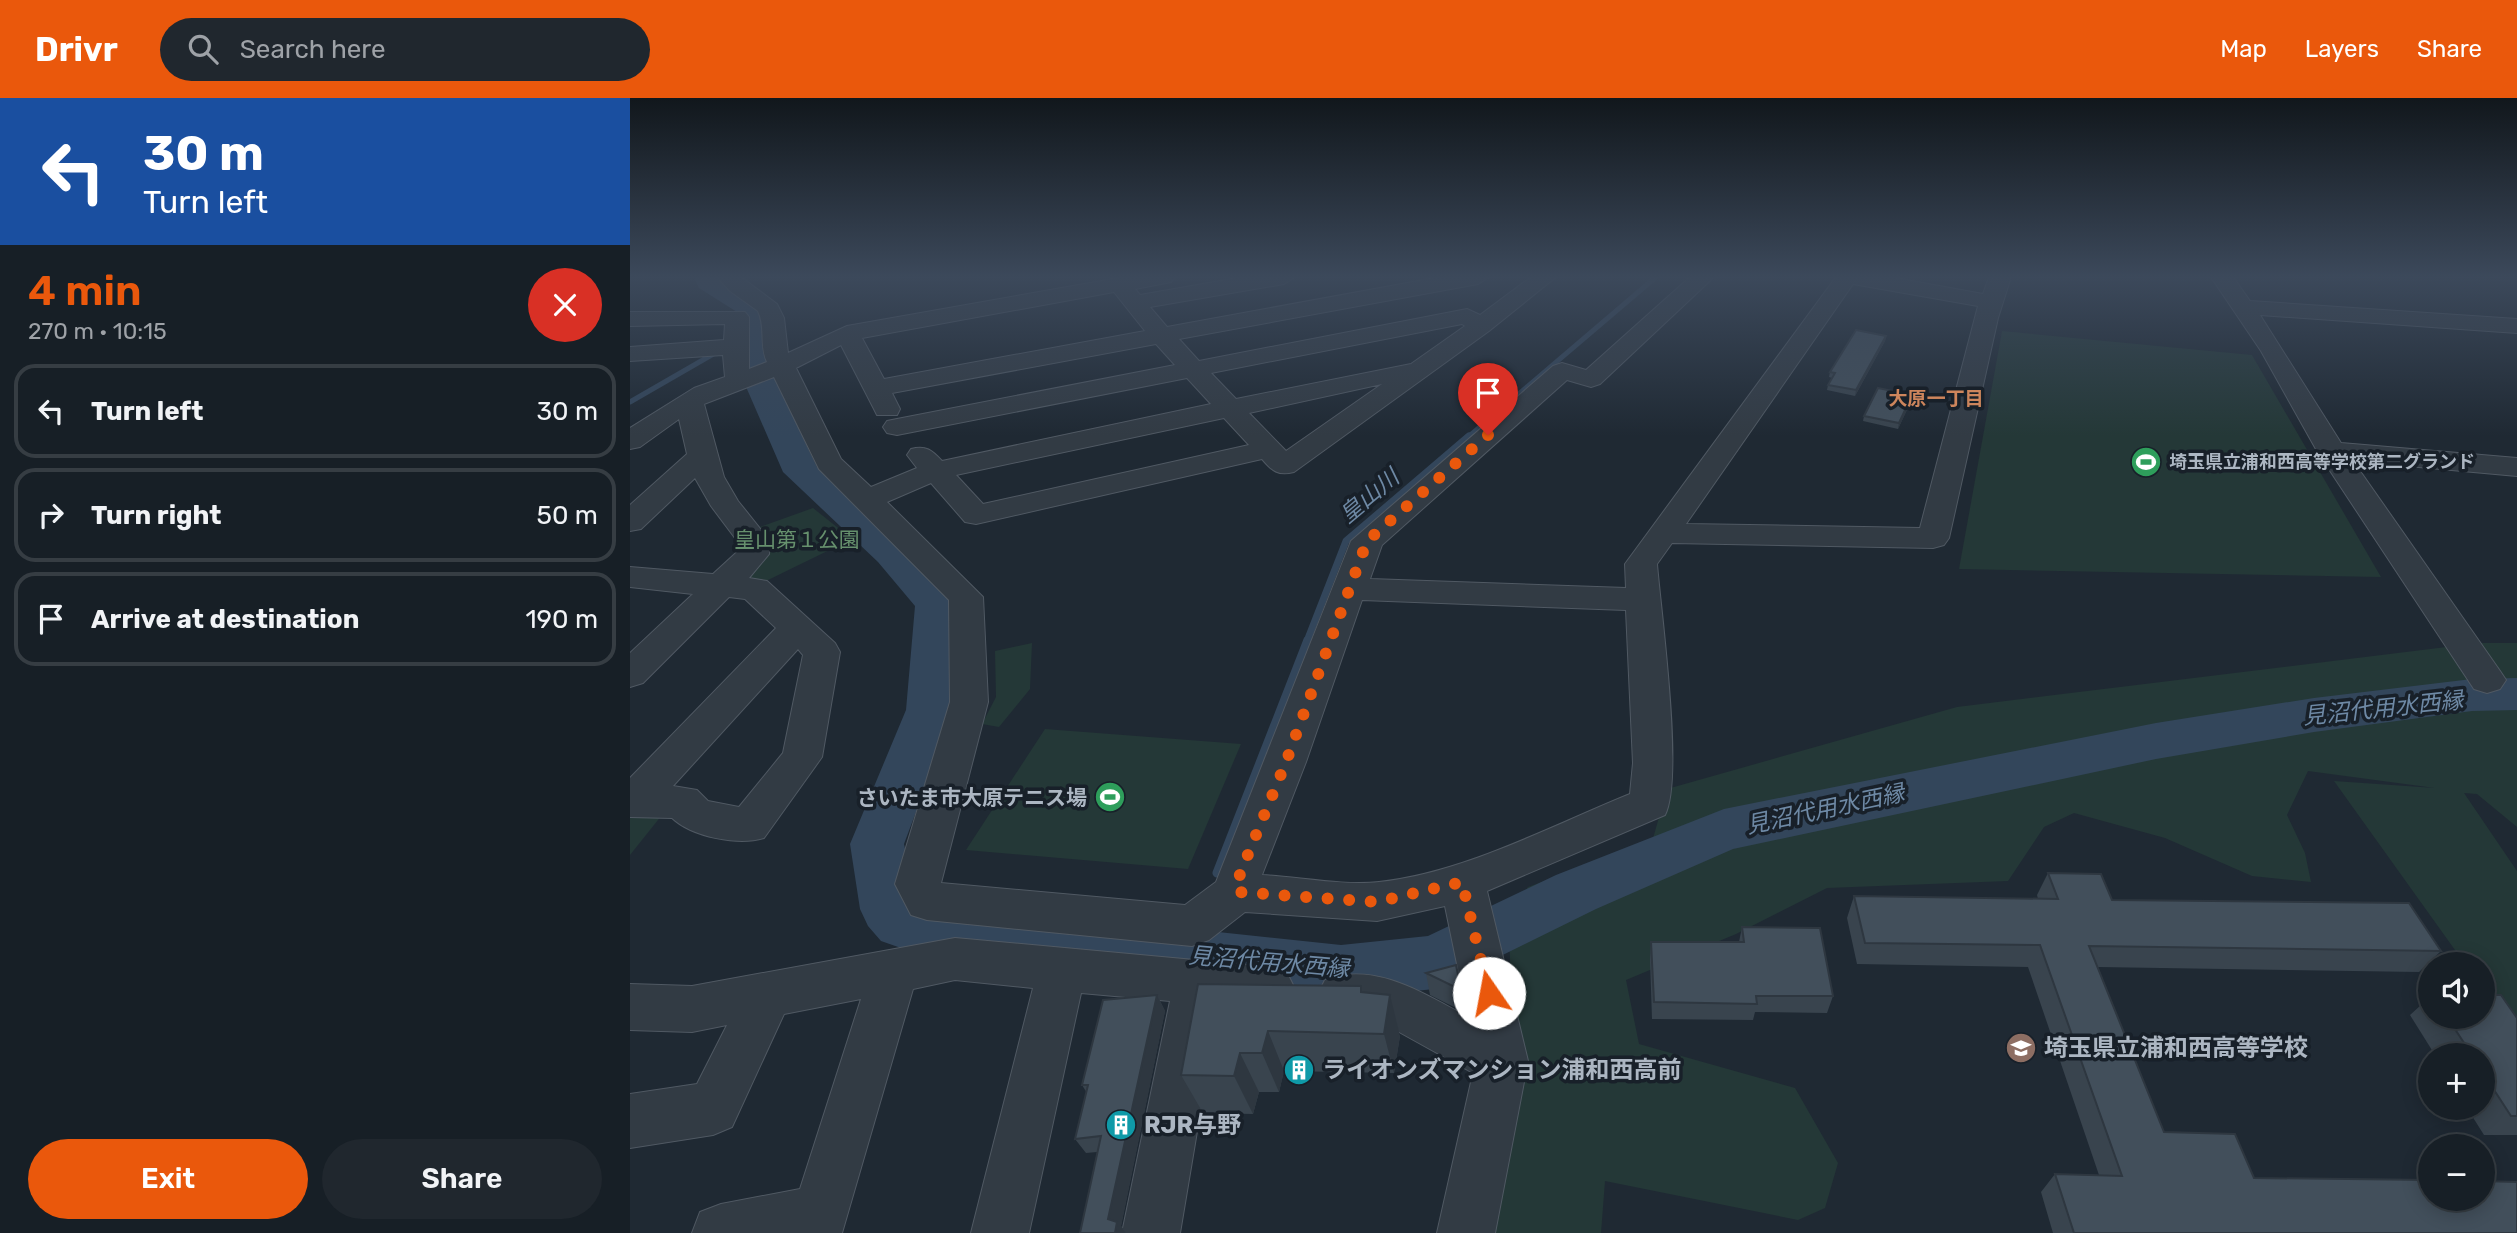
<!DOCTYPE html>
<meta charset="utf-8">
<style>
body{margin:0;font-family:Rubik,"Noto Sans JP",sans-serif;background:#20272e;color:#f1f3f6;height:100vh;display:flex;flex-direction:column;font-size:26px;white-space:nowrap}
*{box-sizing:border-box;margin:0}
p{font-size:23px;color:#9ea2a7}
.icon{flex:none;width:38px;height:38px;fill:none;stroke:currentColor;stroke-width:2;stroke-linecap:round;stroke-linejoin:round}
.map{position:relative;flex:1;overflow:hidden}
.drawer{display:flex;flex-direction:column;background:#171f26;width:630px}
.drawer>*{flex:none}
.hud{background:#1a4fa0;color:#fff;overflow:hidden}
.fabs{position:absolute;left:1788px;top:854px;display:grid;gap:14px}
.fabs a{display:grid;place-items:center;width:77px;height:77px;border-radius:50%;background:#171f26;box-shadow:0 4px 18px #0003,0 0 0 2px #363d43;font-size:35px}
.pin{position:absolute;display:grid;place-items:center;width:60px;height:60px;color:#fff;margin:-72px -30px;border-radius:50% 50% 50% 0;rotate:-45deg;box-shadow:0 0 7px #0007}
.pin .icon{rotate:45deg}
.me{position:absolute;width:77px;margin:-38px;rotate:348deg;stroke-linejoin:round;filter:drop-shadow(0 0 5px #0008)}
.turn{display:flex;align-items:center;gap:24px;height:147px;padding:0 28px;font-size:32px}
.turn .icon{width:91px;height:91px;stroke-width:2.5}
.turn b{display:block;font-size:49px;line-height:60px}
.round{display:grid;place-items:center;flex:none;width:74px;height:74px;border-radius:37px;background:#20272e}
.head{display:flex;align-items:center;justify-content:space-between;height:119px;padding:0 28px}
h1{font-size:42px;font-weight:600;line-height:52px;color:#ea580c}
.button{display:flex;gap:14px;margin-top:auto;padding:14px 28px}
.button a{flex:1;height:80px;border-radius:42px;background:#ea580c;color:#fff;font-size:28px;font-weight:600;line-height:80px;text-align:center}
.button a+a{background:#20272e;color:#f1f3f6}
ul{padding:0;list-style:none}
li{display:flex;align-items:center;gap:21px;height:94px;margin:0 14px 10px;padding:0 14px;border:4px solid #363d43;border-radius:21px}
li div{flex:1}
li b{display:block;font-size:26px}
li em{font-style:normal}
header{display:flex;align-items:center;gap:42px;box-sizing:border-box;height:98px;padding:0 35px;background:#ea580c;color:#fff}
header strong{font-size:33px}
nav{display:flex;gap:38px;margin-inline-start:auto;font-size:24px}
.search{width:490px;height:63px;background:#20272e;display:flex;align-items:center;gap:18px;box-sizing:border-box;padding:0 24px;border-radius:38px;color:#9ea2a7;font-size:26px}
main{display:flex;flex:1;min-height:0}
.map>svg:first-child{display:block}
.green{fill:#243837}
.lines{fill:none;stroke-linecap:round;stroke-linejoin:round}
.stream-far2{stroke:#33465b;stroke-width:5}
.stream-far1{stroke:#33465b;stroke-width:7}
.stream{stroke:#33465b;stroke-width:9}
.river{fill:#33465b;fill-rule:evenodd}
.minor-casing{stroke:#505963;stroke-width:2}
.minor{fill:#323b44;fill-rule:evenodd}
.wall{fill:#39444e}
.shaded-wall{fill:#2e3740}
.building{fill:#424f5b;stroke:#2e3740;stroke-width:2}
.route{stroke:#ea580c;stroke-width:12;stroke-dasharray:0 21.6}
.labels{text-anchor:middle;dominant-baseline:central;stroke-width:7;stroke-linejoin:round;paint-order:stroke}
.far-poi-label{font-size:18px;font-weight:bold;fill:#acb6c2;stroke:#182029;text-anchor:start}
.far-neighbourhood-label{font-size:19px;font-weight:bold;fill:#cd855c;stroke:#182029}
.park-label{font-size:21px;fill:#66906d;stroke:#182029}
.poi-label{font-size:21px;font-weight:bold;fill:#acb6c2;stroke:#182029;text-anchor:end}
.water-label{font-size:23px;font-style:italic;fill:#6e89a5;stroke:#182029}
.near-poi-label{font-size:24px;font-weight:bold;fill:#acb6c2;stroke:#182029;text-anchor:start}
</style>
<header>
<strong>Drivr</strong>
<div class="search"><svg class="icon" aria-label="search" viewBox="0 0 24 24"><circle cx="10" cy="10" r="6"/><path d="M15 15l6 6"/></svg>Search here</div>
<nav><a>Map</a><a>Layers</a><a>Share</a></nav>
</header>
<main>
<section class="drawer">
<div class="hud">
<div class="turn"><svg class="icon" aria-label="left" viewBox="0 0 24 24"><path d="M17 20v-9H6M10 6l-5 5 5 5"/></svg><div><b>30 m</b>Turn left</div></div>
</div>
<div class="head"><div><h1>4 min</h1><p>270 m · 10:15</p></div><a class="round" style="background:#d93025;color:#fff"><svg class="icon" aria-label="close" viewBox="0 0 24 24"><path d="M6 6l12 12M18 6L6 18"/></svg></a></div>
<ul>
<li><svg class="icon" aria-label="left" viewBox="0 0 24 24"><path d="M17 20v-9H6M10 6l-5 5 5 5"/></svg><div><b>Turn left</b></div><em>30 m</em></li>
<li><svg class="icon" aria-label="right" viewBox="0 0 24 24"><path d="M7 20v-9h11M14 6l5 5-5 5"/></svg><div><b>Turn right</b></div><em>50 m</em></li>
<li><svg class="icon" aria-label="arrive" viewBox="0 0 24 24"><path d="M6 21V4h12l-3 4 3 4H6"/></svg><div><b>Arrive at destination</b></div><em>190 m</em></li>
</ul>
<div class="button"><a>Exit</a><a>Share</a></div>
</section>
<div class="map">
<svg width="1887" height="1135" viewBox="0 0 1887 1135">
<rect width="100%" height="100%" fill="#1f2933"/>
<g class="green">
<polygon points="1372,233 1622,257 1751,479 1329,471"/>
<path d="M183,410l39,31 -86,42 -19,-2c14,-19 29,-30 13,-52z"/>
<polygon points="402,545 400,591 369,629 352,626 366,599 365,553"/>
<polygon points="1849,545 1887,545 1887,729 1847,696 1834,695 1887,773 1887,939 1853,892 1853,866 1835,866 1704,683 1805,690 1678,673 1657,717 1675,755 1681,784 1622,778 1535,740 1444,715 1414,729 1378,783 1197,790 1106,836 996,882 1009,946 1165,990 1208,1065 1195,1110 1168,1122 975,1083 971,1135 858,1135 883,1008 879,815 898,789 1022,744 1037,691 1327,609"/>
<polygon points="415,631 611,646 558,771 336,752"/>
<polygon points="0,711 32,717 0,757"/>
</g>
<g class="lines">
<g class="stream-far2">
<polyline points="0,304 85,255"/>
<polyline points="837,340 1026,179"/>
</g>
<polyline class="stream-far1" points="677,543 716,443 839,338"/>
<polyline class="stream" points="587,775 678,542"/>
<polygon class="river" points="64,179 92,179 130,204 140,224 139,268 187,369 276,446 327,506 324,612 274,746 286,802 711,847 798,838 926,777 1094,711 1526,625 1684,600 1842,581 1887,580 1887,612 1842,613 1684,634 1526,661 1103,751 966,811 804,891 711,901 271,850 251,843 238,828 230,811 220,746 276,612 285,508 248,464 153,374 107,268 110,224 107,214 69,190"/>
<g class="minor-casing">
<g id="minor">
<path d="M87,179h24l36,27 7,14 4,35 59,-27 277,-49h50l-3,5 -36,7 5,6 103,-18h52l-11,7 -134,23 17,20 273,-50h49l-11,7 -299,55 20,22 268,-52 13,6 51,-38h25l-67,54 -195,141c-16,4 -22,-1 -32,-13l-286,65 -11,-2 -34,-39 -44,19 96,95 5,105 -47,181 244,22 31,-23 135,-341 202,-175 9,-3 24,7 104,-93h24l-114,107 -9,3 -24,-7 -185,165 -12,34 256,9 -1,-24 211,-287h54l93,17 6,-17h22l-13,41 -49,220 -5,7 -11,3 -261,-5 -15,21c4,49 27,214 8,251l-178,76 41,170 -33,172h-58l36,-160 -92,-51 -39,-3 -17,-7 -8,-16 8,-16c50,-19 99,14 143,37l-23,-111 -68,15 -132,-9 -36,28 -17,6 -265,-26 -16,-5 -16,-31 55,-182 -1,-102 -130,-131 -45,-92 -70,27 20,73 14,24 32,40 -1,13 -20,24 18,3 68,62 5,9 -18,105 -58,81c-25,8 -72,-1 -92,-20l-42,-1v-39l146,-150 -31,-29 -16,-2 -86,86 -13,4v-34l63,-59 -63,-7v-20l83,7 24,-22 1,-10 -27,-36 -16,-28 -54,51 -11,2v-26l57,-51 -8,-35 -39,28 -10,2v-21l64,-40 31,-11 -2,-22 -93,6v-14l94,-7 1,-16 -95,2v-14h115l4,5v52l18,-7c-8,-17 -1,-34 -9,-51l-28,-20zM1223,186l125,22 -58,222 -234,-4zM484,194l31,39 -261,48 -22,-41zM832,226l3,2 -54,38 -175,35 -25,-26zM526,246l19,21 -278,54 -10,2 -4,6 4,6 10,2 290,-57 24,26 -269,57c-10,-11 -16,-16 -31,-12l-4,6 10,13 -46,19 -30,-28 -45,-91 45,-23 33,64 3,6h20l3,-6 -8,-16zM752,286l-96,67 -37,-38zM594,320l25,27 -266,59 -27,-29zM732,502l264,10 7,153 -3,31c-79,32 -166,79 -251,88 -35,4 -81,-5 -117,-7l44,-113zM168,551l5,6 -20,98 -44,54 -31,-6 -11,-11 -24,-4z"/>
<polygon points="1581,179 1603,179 1620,203 1887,221 1887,235 1630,217 1711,345 1887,360 1887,378 1723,363 1870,573 1876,582 1870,591 1857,595 1844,591 1687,353 1631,253"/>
<polygon points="325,840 640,869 657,875 665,891 657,907 640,913 588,908 550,1135 492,1135 540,903 451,895 399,1135 341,1135 403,890 325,882 283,891 212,1135 62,1135 70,1114 91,1106 170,1091 231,901 154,916 102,1029 83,1037 0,1050 0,996 67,986 97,927 62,934 0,932 0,886 62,888"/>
</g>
</g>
<use href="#minor" class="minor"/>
</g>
<g class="wall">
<polygon points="1256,238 1255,243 1225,298 1197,292 1198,287 1202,280 1199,279 1200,274"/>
<polygon points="1282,297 1281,303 1268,331 1233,323 1234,318"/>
<polygon points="1418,775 1482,802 1811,853 1789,874 1468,869 1534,1034 1624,1080 1887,1135 1423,1135 1411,1094 1425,1076 1469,1077 1398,869 1227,866 1217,820 1224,798 1408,801 1407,797"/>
<polygon points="1112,829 1203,898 1197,915 1125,914 1123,922 1022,921 1020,861 1021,844 1109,844"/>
<polygon points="796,875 831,892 834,914 800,897"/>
<polygon points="568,886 733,895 770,938 764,975 654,973 649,994 629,994 623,1016 573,1015 551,977"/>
<polygon points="527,897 535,913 491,1128 496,1135 450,1135 467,1054 456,1055 445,1041 457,995 452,987"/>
<polygon points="1801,898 1801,919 1887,920 1887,1037 1854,1037 1837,1010 1853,1010 1853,957 1805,957 1780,917"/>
</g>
<g class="shaded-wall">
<polygon points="1256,238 1255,243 1225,298 1226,292"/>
<polygon points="1282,297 1281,303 1268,331 1269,325"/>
<polygon points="527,897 535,913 491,1128 496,1135 485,1135 478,1121"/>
<polygon points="760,897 770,938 764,975 754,936"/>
<polygon points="638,933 654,973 649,994 632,955"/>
<polygon points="610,955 629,994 623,1016 604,978"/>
</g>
<g class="building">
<polygon points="1226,232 1256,238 1226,292 1198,287 1205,275 1200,274"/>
<polygon points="1248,290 1282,297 1269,325 1234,318"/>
<polygon points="1418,775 1471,776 1482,802 1779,805 1811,853 1459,848 1534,1034 1605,1036 1624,1080 1801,1082 1801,1101 1853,1101 1853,1083 1887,1084 1887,1135 1444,1135 1425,1076 1492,1078 1410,847 1235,845 1224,798 1428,801"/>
<polygon points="1112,829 1190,830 1203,898 1126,898 1127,906 1024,904 1021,844 1114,844"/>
<polygon points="826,867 831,892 796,875"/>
<polygon points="568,886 731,888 731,894 760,897 754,936 638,933 632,955 610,955 604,978 551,977"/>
<polygon points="527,897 478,1121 487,1124 485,1135 450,1135 471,1038 445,1041 458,987 452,987 473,902"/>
<polygon points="1853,897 1871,897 1887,920 1887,1018 1881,1018 1853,975 1853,957 1842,957 1817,919 1853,919"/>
</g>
<linearGradient id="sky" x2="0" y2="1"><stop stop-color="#11171c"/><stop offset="0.53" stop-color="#3c495b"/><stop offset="1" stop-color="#3c495b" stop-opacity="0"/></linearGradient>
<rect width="1887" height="338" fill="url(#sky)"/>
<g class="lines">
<polyline class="route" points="858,337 737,443 656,664 610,776 607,794 747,804 832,784 859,895"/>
</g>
<defs>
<g id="stadium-disc" transform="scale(1.575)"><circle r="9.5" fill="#2e9e5b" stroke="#182029"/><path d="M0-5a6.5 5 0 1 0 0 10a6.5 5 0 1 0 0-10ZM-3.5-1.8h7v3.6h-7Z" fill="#fff"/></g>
<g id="school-disc" transform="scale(1.575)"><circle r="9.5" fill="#8d6e63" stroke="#182029"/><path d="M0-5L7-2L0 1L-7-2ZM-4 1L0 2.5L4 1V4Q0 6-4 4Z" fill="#fff"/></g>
<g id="building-disc" transform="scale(1.575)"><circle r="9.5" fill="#0f9aa8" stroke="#182029"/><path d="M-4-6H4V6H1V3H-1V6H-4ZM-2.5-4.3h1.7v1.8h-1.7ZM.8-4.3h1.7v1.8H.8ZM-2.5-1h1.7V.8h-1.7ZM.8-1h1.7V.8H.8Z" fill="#fff"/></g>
</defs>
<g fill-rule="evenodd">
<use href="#stadium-disc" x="1516" y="364"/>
<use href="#stadium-disc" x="480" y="699"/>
<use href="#school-disc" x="1391" y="950"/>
<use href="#building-disc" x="669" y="972"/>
<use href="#building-disc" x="491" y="1027"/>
</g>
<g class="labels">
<g class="far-poi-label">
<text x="1539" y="364">埼玉県立浦和西高等学校第二グランド</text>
</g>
<g class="far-neighbourhood-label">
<text x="1306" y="300">大原一丁目</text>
</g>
<g class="park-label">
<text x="167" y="441">皇山第１公園</text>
</g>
<g class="poi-label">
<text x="457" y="699">さいたま市大原テニス場</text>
</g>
<g class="water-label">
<text transform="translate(739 398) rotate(-40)">皇山川</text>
<text transform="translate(1753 610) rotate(-6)">見沼代用水西縁</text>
<text transform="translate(1195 711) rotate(-12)">見沼代用水西縁</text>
<text transform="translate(639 864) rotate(5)">見沼代用水西縁</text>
</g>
<g class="near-poi-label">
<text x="1414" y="950">埼玉県立浦和西高等学校</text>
<text x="692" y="972">ライオンズマンション浦和西高前</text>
<text x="514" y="1027">RJR与野</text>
</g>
</g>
</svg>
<div class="fabs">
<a><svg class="icon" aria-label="sound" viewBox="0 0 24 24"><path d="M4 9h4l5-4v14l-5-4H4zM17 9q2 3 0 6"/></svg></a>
<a>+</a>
<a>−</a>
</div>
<div class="pin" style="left:858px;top:337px;background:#d93025"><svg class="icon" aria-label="arrive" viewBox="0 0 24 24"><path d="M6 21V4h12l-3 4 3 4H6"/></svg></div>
<svg class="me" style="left:859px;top:895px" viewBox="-20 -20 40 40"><circle r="19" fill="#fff"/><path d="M0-13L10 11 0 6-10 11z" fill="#ea580c"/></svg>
</div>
</main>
